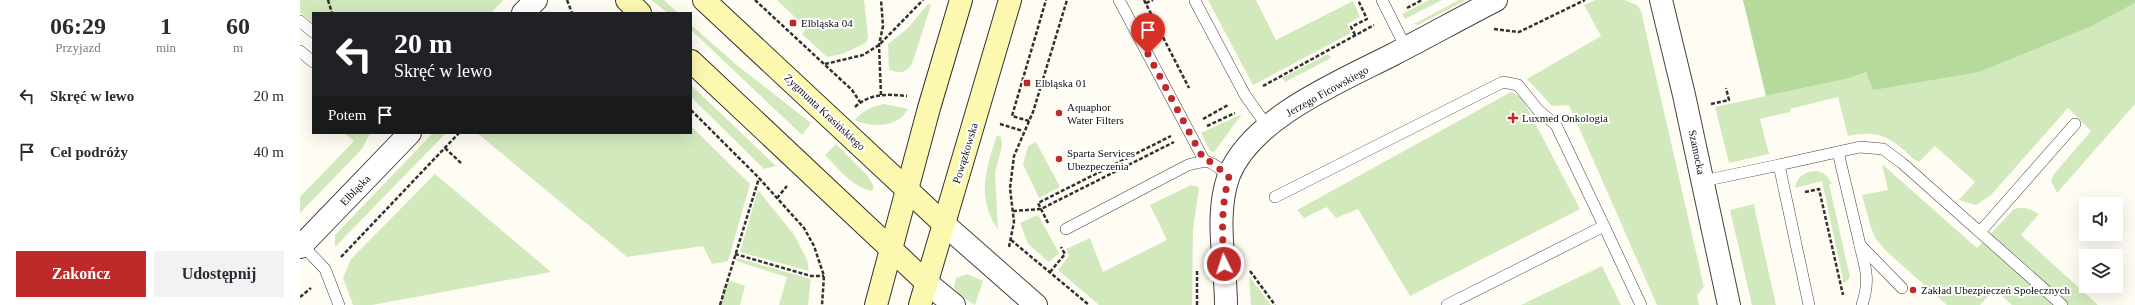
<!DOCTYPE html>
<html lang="pl">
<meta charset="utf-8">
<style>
body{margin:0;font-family:"Times New Roman",serif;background:#f2f2f3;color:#2b2b33;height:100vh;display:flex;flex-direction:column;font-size:15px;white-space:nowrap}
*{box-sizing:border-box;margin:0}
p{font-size:13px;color:#7c7c81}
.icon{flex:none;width:22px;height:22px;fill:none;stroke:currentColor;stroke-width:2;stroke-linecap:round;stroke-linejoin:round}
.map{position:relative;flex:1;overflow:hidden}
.details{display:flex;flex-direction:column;background:#fff;width:300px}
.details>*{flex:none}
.top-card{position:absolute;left:12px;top:12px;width:380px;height:122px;border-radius:0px;box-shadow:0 4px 16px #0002;background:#202124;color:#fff;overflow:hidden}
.buttons{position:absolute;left:1779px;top:197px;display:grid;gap:8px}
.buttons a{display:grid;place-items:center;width:44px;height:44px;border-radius:0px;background:#fff;box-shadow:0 4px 16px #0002;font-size:20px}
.pin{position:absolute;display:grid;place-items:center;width:34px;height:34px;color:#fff;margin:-41px -17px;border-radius:50% 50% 50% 0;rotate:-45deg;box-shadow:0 0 4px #0007}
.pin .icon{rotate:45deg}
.me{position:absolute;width:44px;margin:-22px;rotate:356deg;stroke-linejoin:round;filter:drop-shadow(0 0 3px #0008)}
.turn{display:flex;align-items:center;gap:14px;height:84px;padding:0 16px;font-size:18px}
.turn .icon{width:52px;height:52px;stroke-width:2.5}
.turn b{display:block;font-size:28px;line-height:34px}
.then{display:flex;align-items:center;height:38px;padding:0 16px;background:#0003;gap:8px;font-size:15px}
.eta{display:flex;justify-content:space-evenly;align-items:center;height:68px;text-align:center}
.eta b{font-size:24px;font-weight:600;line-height:28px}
.action{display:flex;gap:8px;margin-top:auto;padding:8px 16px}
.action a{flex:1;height:46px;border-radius:0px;background:#be2a2a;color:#fff;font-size:16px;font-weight:600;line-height:46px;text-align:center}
.action a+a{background:#f2f2f3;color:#2b2b33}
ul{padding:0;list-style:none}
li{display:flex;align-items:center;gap:12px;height:56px;padding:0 16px}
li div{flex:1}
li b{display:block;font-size:15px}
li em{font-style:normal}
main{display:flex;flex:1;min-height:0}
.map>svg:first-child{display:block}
.green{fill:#d2e9bd}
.forest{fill:#b5da9c}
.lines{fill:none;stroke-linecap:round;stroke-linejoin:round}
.lane-casing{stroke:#434343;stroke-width:12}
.street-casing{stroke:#434343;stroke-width:24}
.secondary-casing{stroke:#323232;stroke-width:24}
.path{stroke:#323232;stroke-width:2.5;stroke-dasharray:4 2;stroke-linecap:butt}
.lane{stroke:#fff;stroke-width:11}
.street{stroke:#fff;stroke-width:22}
.secondary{stroke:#fdf8b0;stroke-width:22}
.route{stroke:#be2a2a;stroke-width:7;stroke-dasharray:0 12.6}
.poi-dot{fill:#be2a2a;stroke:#fff;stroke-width:1.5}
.labels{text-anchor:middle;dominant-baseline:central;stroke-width:4;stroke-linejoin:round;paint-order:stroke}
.poi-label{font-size:11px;fill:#101010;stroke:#fff;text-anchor:start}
.street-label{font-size:11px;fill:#101010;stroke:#fff}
</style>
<main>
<section class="details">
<div class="eta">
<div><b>06:29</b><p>Przyjazd</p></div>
<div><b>1</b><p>min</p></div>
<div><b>60</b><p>m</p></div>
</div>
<ul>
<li><svg class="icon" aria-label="left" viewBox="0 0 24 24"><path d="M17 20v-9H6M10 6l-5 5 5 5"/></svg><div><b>Skręć w lewo</b></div><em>20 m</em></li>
<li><svg class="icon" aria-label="arrive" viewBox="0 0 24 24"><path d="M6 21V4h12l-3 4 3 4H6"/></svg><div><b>Cel podróży</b></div><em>40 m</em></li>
</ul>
<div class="action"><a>Zakończ</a><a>Udostępnij</a></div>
</section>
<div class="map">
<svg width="1835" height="305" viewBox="0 0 1835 305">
<rect width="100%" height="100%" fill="#fffdf3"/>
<g class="green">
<polygon points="0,0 203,0 191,13 13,13 13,23 0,12"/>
<polygon points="351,0 364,0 378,13 368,13"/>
<polygon points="477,0 564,0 568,37 566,43 542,54 527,57 502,34 506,28"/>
<polygon points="908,0 956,0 976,40 1053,1 1060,17 1047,24 1051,33 953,85"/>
<polygon points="1129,0 1142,0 1105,19 1102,14"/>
<polygon points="1159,0 1166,0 1118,25 1114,24"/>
<polygon points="1296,0 1324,0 1337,5 1341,11 1404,287 1397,295 1399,305 1357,305 1269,105 1252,106 1227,79 1301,36 1284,5"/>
<path d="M1835,3v101l-78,89 -6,-12 3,-7 37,-43 -23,-23 -77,87 -15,10 -17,-5 16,-18 -40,-36 -16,16c-5,-2 -10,-7 -14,-11 -19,-17 -32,-20 -57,-15l-10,-39 -48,12v3l-30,7 9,35 -40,9 -14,-56 135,-29 16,-6 228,-47z"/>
<path d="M628,4l3,1 -19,59c-7,10 -12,9 -23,6l-1,-26 20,-16z"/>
<polygon points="391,25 438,66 511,123 502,135 391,30"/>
<polygon points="1028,54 1031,58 985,82 982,78"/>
<polygon points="391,85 476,166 464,169 391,97"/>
<polygon points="1211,92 1222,98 1280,209 1110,296 1058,209 1036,218 1027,207 1004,218 997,210"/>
<path d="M584,104l24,5c-10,19 -36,19 -53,11 8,-10 16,-13 29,-16z"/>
<polygon points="942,114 914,152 910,151 901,133"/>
<polygon points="391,126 450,184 428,261 412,264 403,246 327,257 177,133 391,133"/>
<polygon points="44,133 70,133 62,149 0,213 0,197 54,141"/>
<polygon points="133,133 146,133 35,247 35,235"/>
<path d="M697,135l4,2 1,9 -7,27 3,57c-22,-33 -12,-61 -1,-95z"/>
<polygon points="736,142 760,187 739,198 723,164 728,146"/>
<path d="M536,144l31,31 7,12 -2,4c-20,-4 -33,-22 -47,-36z"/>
<path d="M1582,164l95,84 37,-39c10,-3 16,0 25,5l-18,21 77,70h-86l-18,-16 -14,16h-33l-62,-55 -9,-11 -5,-11 -9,-33 26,-5z"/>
<path d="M1515,171c9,1 13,5 17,13h-3l21,93 -6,7 -22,-103 -27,7c2,-11 9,-16 20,-17z"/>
<polygon points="135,174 251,272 72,305 53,305 43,278 51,259"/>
<polygon points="891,185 899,187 893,230 892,305 799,305 758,270 769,256 766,249 790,238 803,272 867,240 850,205"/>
<polygon points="458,190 495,236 507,260 509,271 440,252"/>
<polygon points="1454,204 1456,215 1476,305 1452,305 1430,210"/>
<polygon points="738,215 759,253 749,262 728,244 720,223"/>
<polygon points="437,258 511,279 508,305 479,305 487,277 436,261"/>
<polygon points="1302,266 1321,305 1221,305"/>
<polygon points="667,274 683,281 675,305 661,296 654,288 656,278"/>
<polygon points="949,276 971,305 951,305"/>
<polygon points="431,281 445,286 440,305 421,305 423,287"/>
</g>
<polygon class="forest" points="1443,0 1835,0 1835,3 1794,25 1679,72 1573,90 1566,72 1550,78 1466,96"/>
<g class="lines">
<g class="lane-casing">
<g id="lane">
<polyline points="819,0 904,160"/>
<polyline points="1082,0 1106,48"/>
<polyline points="895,1 945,95 967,126"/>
<polyline points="0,21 13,32"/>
<polyline points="0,51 13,62"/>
<polyline points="1538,152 1560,245 1602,288"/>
<polyline points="1479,165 1560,147 1583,149 1602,163 1762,305"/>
<polyline points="1403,181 1479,165 1509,305"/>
<polyline points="975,197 1203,82 1218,85 1238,110 1256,125 1304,226"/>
<path d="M766,229l122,-64c24,-7 22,-3 41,11"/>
<polyline points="1680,232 1775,124"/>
<polyline points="2,245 25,269 39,305"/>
<path d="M1560,246c6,23 10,35 2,59"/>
<polyline points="1147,305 1304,226 1341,305"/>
</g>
</g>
<g class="street-casing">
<g id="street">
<polyline points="1361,0 1384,95 1429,305"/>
<polyline points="223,13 236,0"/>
<polyline points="644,224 736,305"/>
<polyline points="0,247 110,133"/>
<polyline points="626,282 654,305"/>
<path d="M926,305c0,-42 -12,-89 3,-130 23,-57 110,-93 163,-120 35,-18 69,-37 104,-55"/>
</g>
</g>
<g class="secondary-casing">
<g id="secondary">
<polyline points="327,0 340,13"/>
<polyline points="404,0 644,224"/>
<polyline points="391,61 626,282"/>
<polyline points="576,305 629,108 661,0"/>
<polyline points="620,305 710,0"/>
</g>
</g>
<g class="path">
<polyline points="28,0 32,13"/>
<polyline points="267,0 272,13"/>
<polyline points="455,0 552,90 560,102"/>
<polyline points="844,0 889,88"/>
<polyline points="846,3 853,0"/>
<polyline points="1107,8 1122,0"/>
<polyline points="1194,29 1219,32 1285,0"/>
<polyline points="1055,35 1051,27 1067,19 1058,0"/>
<polyline points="525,64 563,55 579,45 623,0"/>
<polyline points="963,86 1074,25"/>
<polyline points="581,95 579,45 583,26 581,0"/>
<polyline points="1411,104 1429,100 1426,88"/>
<path d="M555,107c15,-14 33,-13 52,-11"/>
<polyline points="391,110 459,178 504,228 514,246 524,276 522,305"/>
<polyline points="903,119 928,105"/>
<polyline points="729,121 712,116 746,0"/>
<polyline points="700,124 723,131"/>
<polyline points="907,126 935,113"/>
<polyline points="145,148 161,163"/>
<polyline points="1505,192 1519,189 1543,295"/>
<polyline points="477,198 487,186"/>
<polyline points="713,211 741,209 874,142"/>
<polyline points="748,223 738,203 871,136"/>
<polyline points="711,240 789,305"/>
<polyline points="709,247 714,222 710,188 714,156 733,112 767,0"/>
<polyline points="435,254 511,276 524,276"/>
<polyline points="41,257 159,133"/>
<polyline points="950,271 975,305"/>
<polyline points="750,272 765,254 761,247"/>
<polyline points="0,297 11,288"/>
<polyline points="420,305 459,178"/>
<polyline points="897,305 897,271"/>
</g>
<use href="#lane" class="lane"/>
<use href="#street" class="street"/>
<use href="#secondary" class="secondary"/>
</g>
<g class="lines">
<path class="route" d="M848,54l56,106 5,1 20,15c-8,31 -7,56 -5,88"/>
</g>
<g class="poi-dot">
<rect x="489" y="19" width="8" height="8" rx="2"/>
<rect x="723" y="79" width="8" height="8" rx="2"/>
<circle cx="759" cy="113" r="4"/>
<path d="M1211 112h4v4h4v4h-4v4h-4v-4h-4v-4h4z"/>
<circle cx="759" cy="159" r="4"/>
<circle cx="1613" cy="290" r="4"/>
</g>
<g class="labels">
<g class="poi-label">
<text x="501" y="23">Elbląska 04</text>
<text x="735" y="83">Elbląska 01</text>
<text x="767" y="107">Aquaphor<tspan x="767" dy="13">Water Filters</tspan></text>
<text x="1222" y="118">Luxmed Onkologia</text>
<text x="767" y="153">Sparta Services<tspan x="767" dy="13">Ubezpeczenia</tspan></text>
<text x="1621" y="290">Zakład Ubezpieczeń Społecznych</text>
</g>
<g class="street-label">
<text transform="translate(1027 91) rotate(-29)">Jerzego Ficowskiego</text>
<text transform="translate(525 112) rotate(43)">Zygmunta Krasińskiego</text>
<text transform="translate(1397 152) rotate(78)">Szamocka</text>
<text transform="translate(665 153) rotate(-73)">Powązkowska</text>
<text transform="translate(55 190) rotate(-46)">Elbląska</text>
</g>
</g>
</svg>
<div class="buttons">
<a><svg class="icon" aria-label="sound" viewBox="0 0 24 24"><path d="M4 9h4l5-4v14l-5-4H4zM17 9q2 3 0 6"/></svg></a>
<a><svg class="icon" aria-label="layers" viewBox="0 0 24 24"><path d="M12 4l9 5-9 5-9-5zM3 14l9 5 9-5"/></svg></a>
</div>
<div class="pin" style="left:848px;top:54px;background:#d93025"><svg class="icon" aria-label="arrive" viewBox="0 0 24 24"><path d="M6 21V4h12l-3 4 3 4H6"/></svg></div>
<svg class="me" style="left:924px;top:264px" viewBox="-20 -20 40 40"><circle r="17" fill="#be2a2a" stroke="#fff" stroke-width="3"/><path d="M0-11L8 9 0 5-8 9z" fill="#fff"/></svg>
<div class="top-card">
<div class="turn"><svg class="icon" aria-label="left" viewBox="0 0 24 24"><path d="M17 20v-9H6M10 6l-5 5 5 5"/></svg><div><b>20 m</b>Skręć w lewo</div></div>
<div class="then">Potem<svg class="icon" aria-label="arrive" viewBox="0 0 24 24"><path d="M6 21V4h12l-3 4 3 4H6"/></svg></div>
</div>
</div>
</main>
